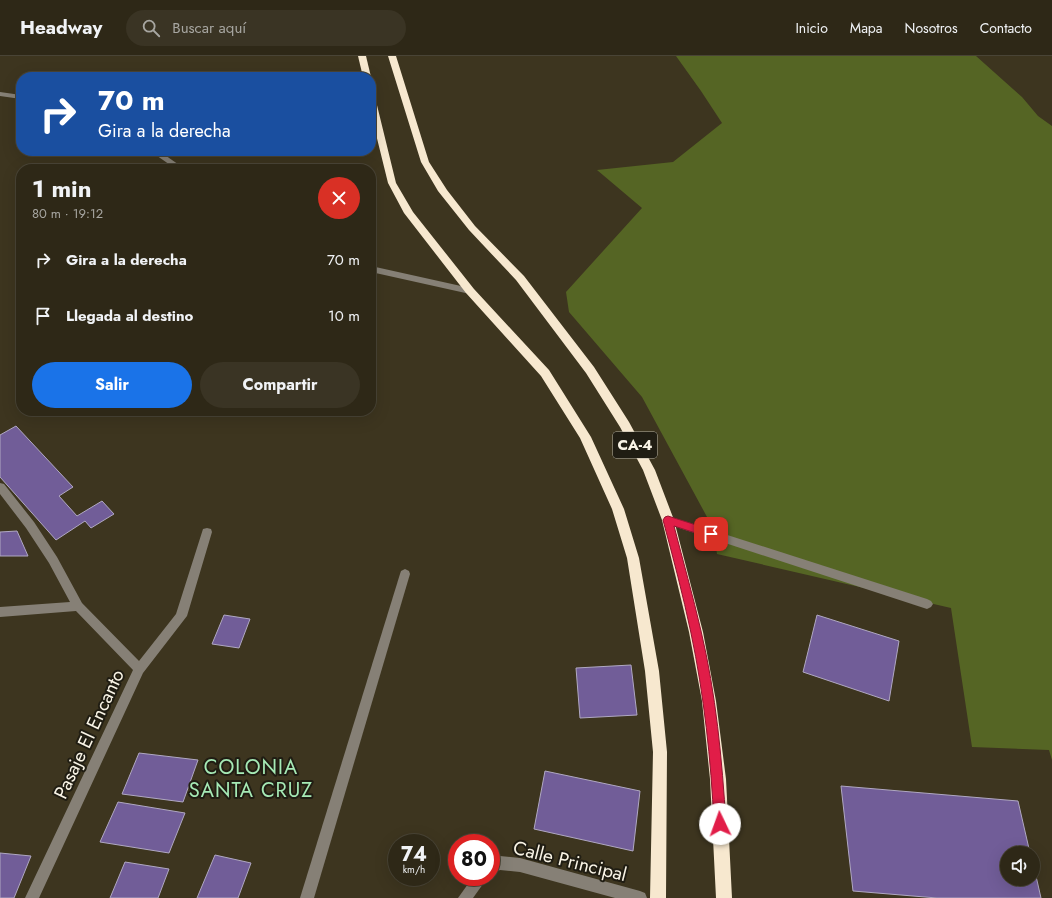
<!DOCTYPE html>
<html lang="es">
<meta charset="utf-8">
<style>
body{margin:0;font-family:Jost,sans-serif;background:#3a3424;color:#f1f3f6;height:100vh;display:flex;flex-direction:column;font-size:15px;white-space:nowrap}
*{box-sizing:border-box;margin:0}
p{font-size:13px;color:#a7a6a1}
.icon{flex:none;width:22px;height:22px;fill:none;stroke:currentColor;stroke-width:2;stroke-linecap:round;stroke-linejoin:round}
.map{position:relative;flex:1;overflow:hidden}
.details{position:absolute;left:16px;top:108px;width:360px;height:252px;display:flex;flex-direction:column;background:#2e2817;border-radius:16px;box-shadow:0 4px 16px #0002,0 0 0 1px #494436}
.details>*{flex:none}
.guide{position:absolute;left:16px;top:16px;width:360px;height:84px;border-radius:16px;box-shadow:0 4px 16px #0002,0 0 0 1px #494436;background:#1a4fa0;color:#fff;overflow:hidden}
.fabs{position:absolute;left:1000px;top:790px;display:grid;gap:8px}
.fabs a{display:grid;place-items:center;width:40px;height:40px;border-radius:50%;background:#2e2817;box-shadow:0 4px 16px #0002,0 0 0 1px #494436;font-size:20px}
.speed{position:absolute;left:388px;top:778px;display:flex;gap:8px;font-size:20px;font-weight:700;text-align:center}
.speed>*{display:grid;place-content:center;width:52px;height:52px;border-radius:50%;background:#2e2817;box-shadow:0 4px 16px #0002,0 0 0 1px #494436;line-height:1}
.speed small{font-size:10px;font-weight:400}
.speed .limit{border:6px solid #d22;background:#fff;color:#111}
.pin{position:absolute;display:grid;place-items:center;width:34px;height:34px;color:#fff;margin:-17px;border-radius:8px;box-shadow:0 2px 6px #0006}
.me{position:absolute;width:44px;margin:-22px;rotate:357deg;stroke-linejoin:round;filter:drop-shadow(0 0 3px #0008)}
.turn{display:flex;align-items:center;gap:14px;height:84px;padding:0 16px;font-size:18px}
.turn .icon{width:52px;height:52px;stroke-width:2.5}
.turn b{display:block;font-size:28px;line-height:34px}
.round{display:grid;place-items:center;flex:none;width:42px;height:42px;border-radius:21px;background:#3a3424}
.head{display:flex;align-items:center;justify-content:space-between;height:68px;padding:0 16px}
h1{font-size:24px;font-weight:700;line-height:30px}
.primary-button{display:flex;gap:8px;margin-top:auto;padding:8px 16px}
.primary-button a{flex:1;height:46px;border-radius:24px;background:#1a73e8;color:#fff;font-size:16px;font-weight:700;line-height:46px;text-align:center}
.primary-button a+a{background:#3a3424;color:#f1f3f6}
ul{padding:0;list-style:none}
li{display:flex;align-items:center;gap:12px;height:56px;padding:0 16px}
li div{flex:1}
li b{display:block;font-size:15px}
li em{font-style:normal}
header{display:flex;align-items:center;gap:24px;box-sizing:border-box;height:56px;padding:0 20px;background:#2e2817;border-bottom:1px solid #494436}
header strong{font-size:19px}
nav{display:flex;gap:22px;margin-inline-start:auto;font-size:14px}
.search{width:280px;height:36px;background:#3a3424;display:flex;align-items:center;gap:10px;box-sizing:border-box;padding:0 14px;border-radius:22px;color:#a7a6a1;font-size:15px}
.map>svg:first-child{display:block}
.forest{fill:#556524}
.building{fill:#715d98;stroke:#b0a8c2}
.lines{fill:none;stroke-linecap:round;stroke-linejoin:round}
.minor{fill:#868076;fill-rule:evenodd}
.highway{fill:#f7e8cf;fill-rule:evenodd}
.route{fill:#e11d48;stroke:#92132f}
.labels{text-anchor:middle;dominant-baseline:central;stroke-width:4;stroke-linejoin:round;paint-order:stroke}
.shield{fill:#201d13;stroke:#b8b4a7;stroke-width:1}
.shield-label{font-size:15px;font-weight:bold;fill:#f9f4e6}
.near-street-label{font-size:19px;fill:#f9f4e6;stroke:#201d13}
.near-neighbourhood-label{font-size:20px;letter-spacing:1px;fill:#a6eab5;stroke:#201d13}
</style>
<header>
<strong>Headway</strong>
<div class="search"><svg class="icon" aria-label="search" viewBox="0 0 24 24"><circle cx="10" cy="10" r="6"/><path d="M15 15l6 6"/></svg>Buscar aquí</div>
<nav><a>Inicio</a><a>Mapa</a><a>Nosotros</a><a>Contacto</a></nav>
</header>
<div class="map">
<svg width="1052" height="842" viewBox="0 0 1052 842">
<rect width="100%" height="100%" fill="#3d351f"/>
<polygon class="forest" points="676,0 976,0 1022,41 1038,60 1052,70 1052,704 1049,694 972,691 951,552 717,498 713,472 642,341 569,256 566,236 642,152 597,114 673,106 722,67 701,35"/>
<g class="building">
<polygon points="16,370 73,431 59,440 77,460 102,445 114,458 91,472 85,465 56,484 0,421 0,379"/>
<polygon points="17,475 28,500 0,500 0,476"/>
<polygon points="224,559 250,563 239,592 212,588"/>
<polygon points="817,559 899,585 889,645 803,616"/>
<polygon points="631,609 637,659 580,662 576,612"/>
<polygon points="139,697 198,704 183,746 122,738"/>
<polygon points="545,715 640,735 633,795 534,773"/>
<polygon points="841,730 1018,745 1030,797 1007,797 1007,823 1033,823 1033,807 1041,842 937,842 853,835"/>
<polygon points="118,746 185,757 169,797 100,786"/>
<polygon points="0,797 31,800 14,842 0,842"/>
<polygon points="215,799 251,807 238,842 197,842"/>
<polygon points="125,806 169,813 158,842 110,842"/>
</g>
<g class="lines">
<g class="minor">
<polygon points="0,36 21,39 21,43 0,40"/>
<polygon points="150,95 159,95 185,113 176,113"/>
<polygon points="371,210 470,232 474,235 470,238 371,216"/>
<polygon points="0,427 4,428 34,466 57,501 82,547 139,605 176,558 203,473 207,472 211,473 212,476 187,560 143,617 39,842 25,842 133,614 76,555 0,561 0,551 70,546 49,507 26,472 0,438"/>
<polygon points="668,460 927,543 931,545 933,548 931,551 927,553 664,467 663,464 664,461"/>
<polygon points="405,513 409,515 410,518 314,842 300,842 400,518 401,515"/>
<polygon points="500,800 520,802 640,835 645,837 647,842 615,842 520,816 500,814 491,818 491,804"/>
<polygon points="473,821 488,821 473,842 458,842"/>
</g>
<g class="highway">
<polygon points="358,0 366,0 371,21 363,21"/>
<polygon points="388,0 396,0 429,106 447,134 475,170 524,220 594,311 629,366 655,414 674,464 703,576 716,645 726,723 732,842 716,842 710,723 702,645 689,576 662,464 643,414 620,371 586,317 516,224 469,174 438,135 421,106"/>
<polygon points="371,39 375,41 396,127 413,156 474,233 549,314 591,381 624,453 639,502 659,615 667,696 666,842 650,842 653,696 645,615 627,502 612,453 580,382 541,320 466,237 404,157 388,127 371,58"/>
</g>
</g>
<path class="route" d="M668,460l47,15 1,3 -1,3 -4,1 -37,-12c9,35 19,70 27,105 15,63 21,128 25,193l-2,4 -4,1 -4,-1 -2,-4c-3,-65 -10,-129 -23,-191 -8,-38 -18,-76 -28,-113l2,-3z"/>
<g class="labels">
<rect class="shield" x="613" y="376" width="44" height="26" rx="3"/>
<g class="shield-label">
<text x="635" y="389">CA-4</text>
</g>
<g class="near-street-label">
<text transform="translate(89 678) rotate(-65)">Pasaje El Encanto</text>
<text transform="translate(570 805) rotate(14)">Calle Principal</text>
</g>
<g class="near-neighbourhood-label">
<text x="251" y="711">COLONIA<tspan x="251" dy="23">SANTA CRUZ</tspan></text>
</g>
</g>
</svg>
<div class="fabs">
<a><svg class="icon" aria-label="sound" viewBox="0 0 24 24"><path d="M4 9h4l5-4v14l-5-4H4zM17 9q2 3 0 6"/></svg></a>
</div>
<div class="speed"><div>74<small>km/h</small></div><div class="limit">80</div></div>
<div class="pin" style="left:711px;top:478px;background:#d93025"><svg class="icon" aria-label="arrive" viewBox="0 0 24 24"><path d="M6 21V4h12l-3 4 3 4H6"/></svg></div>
<svg class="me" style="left:720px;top:768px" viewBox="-20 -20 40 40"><circle r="19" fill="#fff"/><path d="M0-13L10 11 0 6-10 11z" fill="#e11d48"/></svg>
<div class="guide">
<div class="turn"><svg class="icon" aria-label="right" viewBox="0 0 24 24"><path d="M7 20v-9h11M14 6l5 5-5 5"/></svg><div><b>70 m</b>Gira a la derecha</div></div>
</div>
<section class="details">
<div class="head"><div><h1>1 min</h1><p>80 m · 19:12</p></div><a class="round" style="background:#d93025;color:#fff"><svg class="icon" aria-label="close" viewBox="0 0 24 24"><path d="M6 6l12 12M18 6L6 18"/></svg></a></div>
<ul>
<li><svg class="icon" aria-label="right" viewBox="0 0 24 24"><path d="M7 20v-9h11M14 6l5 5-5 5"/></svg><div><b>Gira a la derecha</b></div><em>70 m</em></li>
<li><svg class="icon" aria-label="arrive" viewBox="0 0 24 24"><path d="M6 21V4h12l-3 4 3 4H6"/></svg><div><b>Llegada al destino</b></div><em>10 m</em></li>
</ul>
<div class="primary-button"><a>Salir</a><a>Compartir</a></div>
</section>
</div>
